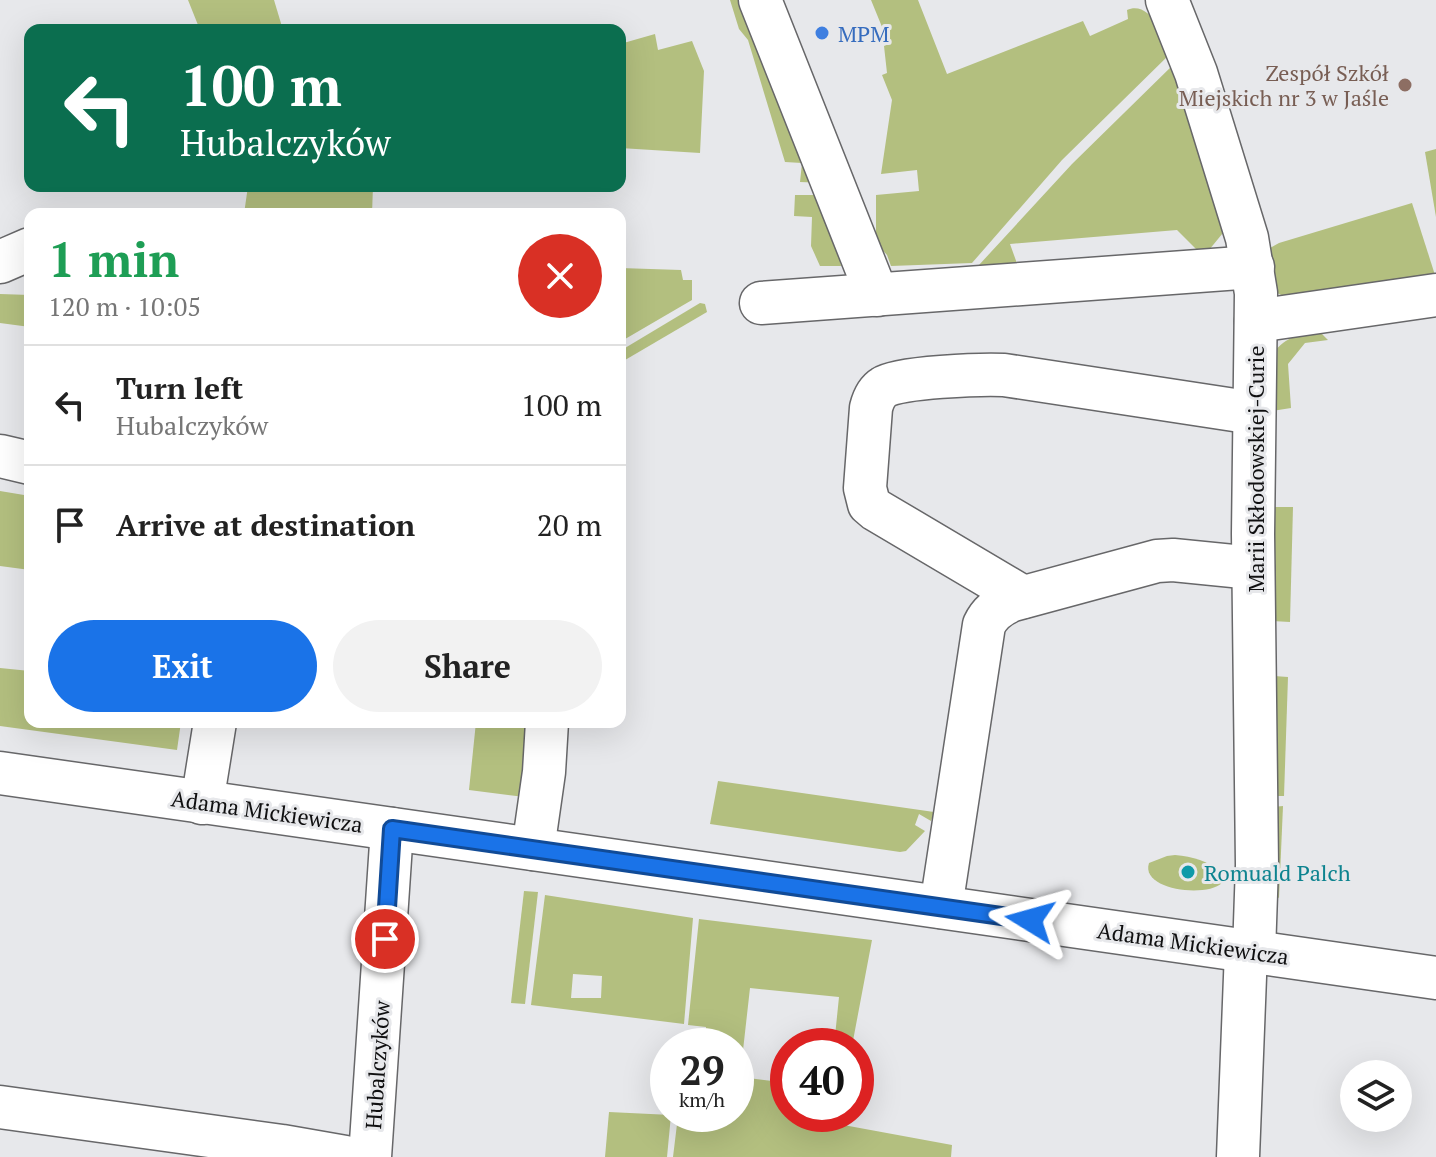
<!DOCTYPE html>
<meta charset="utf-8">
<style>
body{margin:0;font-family:"PT Serif",serif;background:#f2f2f2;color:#222;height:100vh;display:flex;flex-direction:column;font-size:30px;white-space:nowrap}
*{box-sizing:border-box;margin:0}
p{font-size:26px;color:#767676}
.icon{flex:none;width:44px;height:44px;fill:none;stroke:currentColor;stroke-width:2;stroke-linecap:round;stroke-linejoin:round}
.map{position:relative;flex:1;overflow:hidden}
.details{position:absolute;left:24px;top:208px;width:602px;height:520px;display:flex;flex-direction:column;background:#fff;border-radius:16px;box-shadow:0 8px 32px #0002}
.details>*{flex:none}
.top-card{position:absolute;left:24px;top:24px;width:602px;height:168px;border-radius:16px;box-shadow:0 8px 32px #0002;background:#0b6e4f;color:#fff;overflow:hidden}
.buttons{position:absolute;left:1340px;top:1060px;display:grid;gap:16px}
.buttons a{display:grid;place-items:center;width:72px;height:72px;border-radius:50%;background:#fff;box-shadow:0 8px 32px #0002;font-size:40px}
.speed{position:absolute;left:650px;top:1028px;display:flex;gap:16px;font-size:40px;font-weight:700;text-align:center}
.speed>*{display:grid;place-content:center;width:104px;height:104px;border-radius:50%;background:#fff;box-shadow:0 8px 32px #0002;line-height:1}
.speed small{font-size:20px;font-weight:400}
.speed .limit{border:12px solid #d22;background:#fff;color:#111}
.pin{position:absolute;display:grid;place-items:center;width:68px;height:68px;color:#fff;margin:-34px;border:4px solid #fff;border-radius:50%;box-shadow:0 2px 8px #0007}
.me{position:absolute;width:88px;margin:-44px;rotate:278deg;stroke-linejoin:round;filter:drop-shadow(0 0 6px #0008)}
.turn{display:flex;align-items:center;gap:28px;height:168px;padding:0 24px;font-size:36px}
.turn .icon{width:104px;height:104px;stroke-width:2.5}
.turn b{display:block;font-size:56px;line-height:68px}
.round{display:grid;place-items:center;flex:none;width:84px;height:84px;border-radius:42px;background:#f2f2f2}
.summary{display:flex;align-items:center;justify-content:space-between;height:136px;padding:0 24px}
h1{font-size:48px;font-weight:700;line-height:60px;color:#1e9e55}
.primary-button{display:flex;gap:16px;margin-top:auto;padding:16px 24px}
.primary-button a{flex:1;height:92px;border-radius:48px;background:#1a73e8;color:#fff;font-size:32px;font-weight:700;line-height:92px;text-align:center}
.primary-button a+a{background:#f2f2f2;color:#222}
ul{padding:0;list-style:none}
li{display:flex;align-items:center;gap:24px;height:120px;padding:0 24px;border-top:2px solid #e0e0e0}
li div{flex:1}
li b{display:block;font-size:30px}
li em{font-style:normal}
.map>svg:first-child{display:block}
.green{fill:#b3bf7f;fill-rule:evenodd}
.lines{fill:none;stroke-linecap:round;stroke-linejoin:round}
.minor-casing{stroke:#676769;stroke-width:45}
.minor{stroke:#fff;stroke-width:42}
.route-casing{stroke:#114b97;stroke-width:20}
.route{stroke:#1a73e8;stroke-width:14}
.shop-dot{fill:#3f7fe0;stroke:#e7e8eb;stroke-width:3}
.education-dot{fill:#8d6e63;stroke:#e7e8eb;stroke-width:3}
.culture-dot{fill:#0f9aa8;stroke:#e7e8eb;stroke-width:3}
.labels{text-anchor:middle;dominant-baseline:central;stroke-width:6;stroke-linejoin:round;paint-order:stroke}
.shop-label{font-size:22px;fill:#366cbe;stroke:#e7e8eb;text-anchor:start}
.education-label{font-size:22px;fill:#785e54;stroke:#e7e8eb;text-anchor:end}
.street-label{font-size:22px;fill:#0f0f10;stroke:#e7e8eb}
.culture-label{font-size:22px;fill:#0d838f;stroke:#e7e8eb;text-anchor:start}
</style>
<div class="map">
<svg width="1436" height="1157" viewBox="0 0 1436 1157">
<rect width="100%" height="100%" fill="#e7e8eb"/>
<g class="green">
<polygon points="188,0 274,0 283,30 200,30"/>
<polygon points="730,0 745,0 825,183 800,182 802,163 785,162 748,40 739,29"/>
<path d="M871,0h47l29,74 136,-53 7,15 38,-17 -1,-9c23,-10 38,27 44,43l-109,107 -90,103 -81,3 -4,-11 -11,-12v-48l43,-4 -2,-21 -36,4 11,-74 -10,-25 5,-2 -3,-27 5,-2z"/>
<polygon points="655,34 658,50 692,41 704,71 700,153 620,148 620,44"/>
<polygon points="1175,63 1227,228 1209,250 1200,253 1177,230 1010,244 1019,269 989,274 979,265 1072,164"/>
<polygon points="1436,149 1436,217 1425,152"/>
<polygon points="248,186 373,186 372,214 244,214"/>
<polygon points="795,195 829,195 841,266 820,266 811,246 812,217 794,216"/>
<polygon points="1412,203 1435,275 1290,299 1277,293 1268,249 1279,243"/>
<polygon points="620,268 681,270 683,280 692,280 692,300 620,342"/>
<polygon points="0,294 30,295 30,327 0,323"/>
<polygon points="700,303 705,304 707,312 620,363 620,351"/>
<path d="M1318,330l10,10 -23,3 -17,21 3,44 -19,3 2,-59c12,-15 26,-18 44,-22z"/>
<polygon points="0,491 30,496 30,570 0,566"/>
<polygon points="1272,507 1293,507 1290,622 1272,621"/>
<polygon points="0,668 30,671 30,722 181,722 177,750 0,726"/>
<polygon points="1274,676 1288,677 1284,796 1273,796"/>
<polygon points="476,722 538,722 533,798 469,790"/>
<polygon points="718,781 934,812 931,821 919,814 915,825 925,831 906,851 900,852 710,824"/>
<polygon points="1283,806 1279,898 1272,894 1273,807"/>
<path d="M1175,855c18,2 33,5 46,19l1,9c-16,15 -82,7 -73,-20l18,-7z"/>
<polygon points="524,891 538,892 525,1004 511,1003"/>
<path d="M545,895l148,23 -9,106 -153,-19zM573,974l29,2 -1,22h-30z"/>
<polygon points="699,919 872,940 852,1046 834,1046 839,997 750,988 740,1077 788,1083 788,1114 839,1114 838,1124 952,1145 951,1157 673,1157 678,1116 736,1114 736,1046 705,1046 706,1027 688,1025"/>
<polygon points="609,1112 671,1115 667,1157 605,1157"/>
</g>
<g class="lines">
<g class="minor-casing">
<g id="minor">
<polyline points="760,0 877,295"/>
<polyline points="1167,0 1196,73 1247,238 1256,293 1253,534 1257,865 1254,952"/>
<polyline points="0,262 30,249"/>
<polyline points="761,303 1253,267"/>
<polyline points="1256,321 1436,295"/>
<polyline points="0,456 30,463"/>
<path d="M1023,597l-147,-87 -7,-6 -4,-16 6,-80c2,-8 5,-16 13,-21 14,-10 99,-13 120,-12l250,38"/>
<polyline points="0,773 1436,978"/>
<polyline points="202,803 215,722"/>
<polyline points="533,849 544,772 547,722"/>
<path d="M941,907l43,-282c6,-13 16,-20 29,-25l144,-39 16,-1 80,8"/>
<polyline points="0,1107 282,1146 345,1157"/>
<polyline points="370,1157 392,829"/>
<polyline points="1238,1157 1246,951"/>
</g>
</g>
<use href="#minor" class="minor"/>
</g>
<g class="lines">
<g class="route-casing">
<polyline id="route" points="385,939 392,829 1030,920"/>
</g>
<use href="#route" class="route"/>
</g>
<circle class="shop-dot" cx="822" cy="33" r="8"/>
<circle class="education-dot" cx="1405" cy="85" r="8"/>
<circle class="culture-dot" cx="1188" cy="872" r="8"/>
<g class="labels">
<g class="shop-label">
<text x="838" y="33">MPM</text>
</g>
<g class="education-label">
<text x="1389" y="72">Zespół Szkół<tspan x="1389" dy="25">Miejskich nr 3 w Jaśle</tspan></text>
</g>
<g class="street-label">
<text transform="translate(1255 469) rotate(-90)">Marii Skłodowskiej-Curie</text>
<text transform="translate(267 811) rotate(8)">Adama Mickiewicza</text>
<text transform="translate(1193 943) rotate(8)">Adama Mickiewicza</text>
<text transform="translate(377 1065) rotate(-86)">Hubalczyków</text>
</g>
<g class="culture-label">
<text x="1204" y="872">Romuald Palch</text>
</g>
</g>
</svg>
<div class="buttons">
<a><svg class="icon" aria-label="layers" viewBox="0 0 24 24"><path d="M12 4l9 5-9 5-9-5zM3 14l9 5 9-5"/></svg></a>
</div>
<div class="speed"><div>29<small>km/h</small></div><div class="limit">40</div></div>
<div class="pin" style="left:385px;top:939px;background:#d93025"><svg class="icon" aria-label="arrive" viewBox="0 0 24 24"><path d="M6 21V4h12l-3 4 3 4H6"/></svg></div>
<svg class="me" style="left:1030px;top:920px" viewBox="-20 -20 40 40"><path d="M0-17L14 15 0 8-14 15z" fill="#1a73e8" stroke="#fff" stroke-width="4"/></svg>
<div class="top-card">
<div class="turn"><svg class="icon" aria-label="left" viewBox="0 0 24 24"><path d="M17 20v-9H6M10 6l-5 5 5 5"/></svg><div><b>100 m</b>Hubalczyków</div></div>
</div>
<section class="details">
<div class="summary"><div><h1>1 min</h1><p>120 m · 10:05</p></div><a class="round" style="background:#d93025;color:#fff"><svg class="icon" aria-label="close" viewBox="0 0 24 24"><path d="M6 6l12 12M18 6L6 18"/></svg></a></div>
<ul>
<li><svg class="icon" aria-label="left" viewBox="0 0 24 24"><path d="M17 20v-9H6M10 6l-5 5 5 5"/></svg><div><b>Turn left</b><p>Hubalczyków</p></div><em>100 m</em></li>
<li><svg class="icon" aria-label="arrive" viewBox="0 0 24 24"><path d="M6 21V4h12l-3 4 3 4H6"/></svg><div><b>Arrive at destination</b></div><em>20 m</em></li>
</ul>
<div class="primary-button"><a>Exit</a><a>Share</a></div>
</section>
</div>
